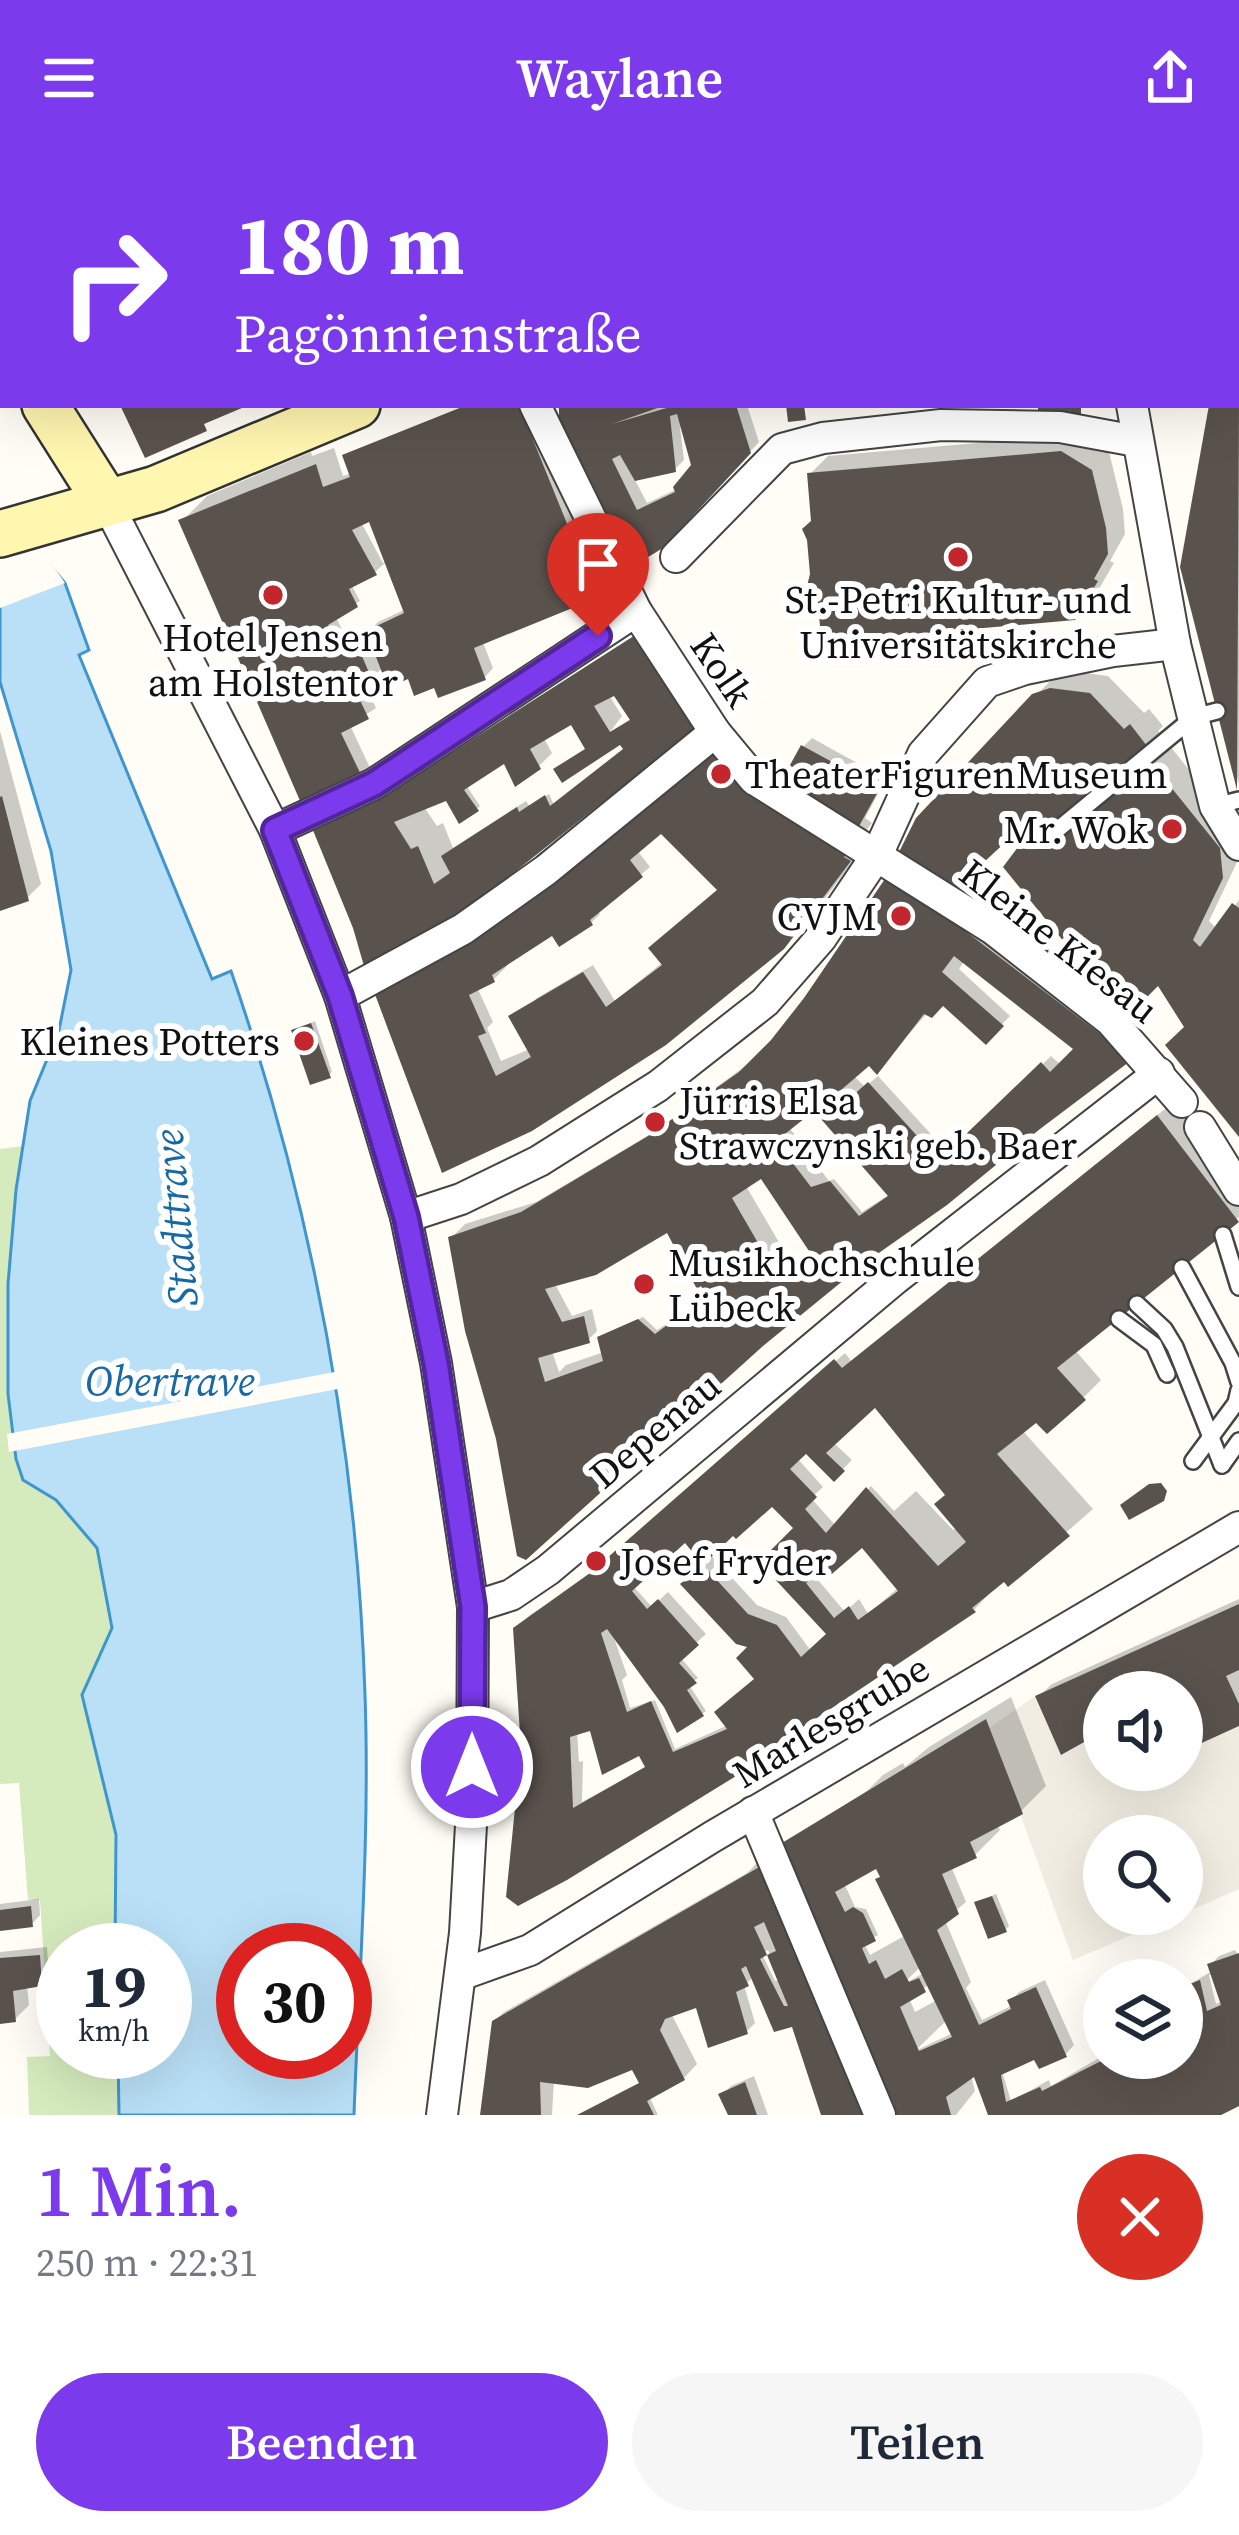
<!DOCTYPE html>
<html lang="de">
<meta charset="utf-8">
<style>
body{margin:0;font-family:"Source Serif 4",serif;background:#f6f6f7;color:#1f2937;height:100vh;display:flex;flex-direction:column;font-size:45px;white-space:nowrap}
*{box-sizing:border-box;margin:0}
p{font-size:39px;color:#747a83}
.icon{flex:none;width:66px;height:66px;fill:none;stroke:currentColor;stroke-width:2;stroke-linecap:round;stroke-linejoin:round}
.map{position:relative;height:1959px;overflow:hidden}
.details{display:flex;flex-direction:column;background:#fff;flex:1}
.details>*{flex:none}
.guide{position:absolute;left:0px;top:0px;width:1239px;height:252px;box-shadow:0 12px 48px #0002;background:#7c3aed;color:#fff;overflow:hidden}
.tools{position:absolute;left:1083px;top:1515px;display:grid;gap:24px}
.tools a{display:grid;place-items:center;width:120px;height:120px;border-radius:50%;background:#fff;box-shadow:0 12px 48px #0002;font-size:60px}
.speed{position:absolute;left:36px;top:1767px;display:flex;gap:24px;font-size:60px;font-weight:700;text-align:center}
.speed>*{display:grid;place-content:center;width:156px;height:156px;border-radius:50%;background:#fff;box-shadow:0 12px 48px #0002;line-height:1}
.speed small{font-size:30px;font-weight:400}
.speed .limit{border:18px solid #d22;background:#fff;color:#111}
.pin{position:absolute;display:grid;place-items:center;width:102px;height:102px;color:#fff;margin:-123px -51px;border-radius:50% 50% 50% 0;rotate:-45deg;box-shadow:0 0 12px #0007}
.pin .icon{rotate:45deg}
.me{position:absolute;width:132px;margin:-66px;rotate:0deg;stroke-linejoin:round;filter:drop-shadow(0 0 9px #0008)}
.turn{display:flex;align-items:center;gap:42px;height:252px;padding:0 36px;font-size:54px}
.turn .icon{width:156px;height:156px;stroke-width:2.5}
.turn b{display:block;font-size:84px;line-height:102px}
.round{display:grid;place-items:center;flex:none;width:126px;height:126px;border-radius:63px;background:#f6f6f7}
.head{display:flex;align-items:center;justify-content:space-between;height:204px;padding:0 36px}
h1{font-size:72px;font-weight:600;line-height:90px;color:#7c3aed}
.primary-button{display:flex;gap:24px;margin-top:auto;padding:24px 36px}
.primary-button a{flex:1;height:138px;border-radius:72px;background:#7c3aed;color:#fff;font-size:48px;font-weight:600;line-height:138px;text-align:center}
.primary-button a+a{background:#f6f6f7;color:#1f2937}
header{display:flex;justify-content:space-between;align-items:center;height:156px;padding:0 36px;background:#7c3aed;color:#fff;font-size:54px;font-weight:600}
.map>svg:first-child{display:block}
.green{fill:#d5ebbd}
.plaza{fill:#f1ede2}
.water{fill:#b9e0f7;stroke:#3f96cf;stroke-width:3;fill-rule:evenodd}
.pier{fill:#fffdf5}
.shadow{fill:#0003;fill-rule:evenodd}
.building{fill:#5a524d;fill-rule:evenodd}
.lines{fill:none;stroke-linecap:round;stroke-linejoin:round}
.lane-casing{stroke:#444;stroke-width:20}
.street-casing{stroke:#444;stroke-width:34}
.secondary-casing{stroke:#333;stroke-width:50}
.lane{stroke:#fff;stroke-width:15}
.street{stroke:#fff;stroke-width:30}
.secondary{stroke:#fff6b0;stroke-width:45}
.route-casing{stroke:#51269a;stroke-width:30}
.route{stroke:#7c3aed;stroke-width:21}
.poi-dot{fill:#c4262e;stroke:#fff;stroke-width:4.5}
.labels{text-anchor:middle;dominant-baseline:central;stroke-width:12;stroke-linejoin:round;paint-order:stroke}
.poi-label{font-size:39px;fill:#111;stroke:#fff;text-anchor:start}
.street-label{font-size:39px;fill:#111;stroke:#fff}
.water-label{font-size:42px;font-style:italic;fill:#1768a6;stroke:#fff}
</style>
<header><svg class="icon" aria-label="menu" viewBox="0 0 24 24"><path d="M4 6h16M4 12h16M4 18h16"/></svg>Waylane<svg class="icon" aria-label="share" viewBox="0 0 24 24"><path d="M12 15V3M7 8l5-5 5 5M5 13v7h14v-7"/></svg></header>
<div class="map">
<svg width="1239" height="1959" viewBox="0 0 1239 1959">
<rect width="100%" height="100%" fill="#fffdf5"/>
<path class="green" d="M23,990c-16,96 -23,242 0,334l33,20 41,48 15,80 -30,68 34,139 -1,115h-52v102h55l1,63h-90l-2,-58 23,-1 -10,-156h-12l-9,-117 -19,1v-635z"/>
<polygon class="plaza" points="1035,1540 1061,1599 1095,1580 1104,1599 1104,1614 1111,1614 1118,1626 1144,1614 1182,1614 1182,1596 1239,1570 1239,1733 1182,1758 1182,1680 1104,1680 1104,1758 1181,1758 1073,1804 989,1572"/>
<path class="water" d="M0,350l65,77 24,67 -10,5 133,324 19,-8c81,235 126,476 134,724 5,140 -6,280 -11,420h-235l-1,-63h47v-102h-50l1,-115 -34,-140 30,-67 -15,-80 -41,-48 -33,-20 -7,-21 -8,-65v-110l8,-94 14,-89 29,-71 12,-60 -20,-119 -51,-169zM243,1794h102v102h-102z"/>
<g class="pier">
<polygon points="0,344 30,376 65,427 0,452"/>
<polygon points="340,1215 343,1232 9,1296 7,1278"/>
</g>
<g class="shadow">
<polygon points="0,0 122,0 3,3 3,52"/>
<polygon points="139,0 299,0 300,3 139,3"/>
<polygon points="344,0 420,0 421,3 341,3"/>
<polygon points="447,0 490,0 491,3 448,3"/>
<polygon points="585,0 1065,0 585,3"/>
<polygon points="1132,0 1239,0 1239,6 1236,3"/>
<polygon points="1236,132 1239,133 1239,628 1183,411 1212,249 1236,249"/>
<path d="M467,249h77l69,172 -17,18 -114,45 11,28 -8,9 -75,-2 -27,-7 -19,15 12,25 -26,17 21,45 -8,8 -181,-257 25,-25 104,-44 1,4 22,-8 9,28 9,-3zM370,362l36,91 -28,13 -13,14 -3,-8 -18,6 -8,-17 24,-16 -9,-17 24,-12 12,-11 -4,2 -22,-41z"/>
<path d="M562,249h185l12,37 -97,104zM684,271l10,39 -17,23 -30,14 -13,-25 41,-9 9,-9 -4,-32z"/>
<polygon points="1080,278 1109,296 1123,353 1125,378 1110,405 1114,407 1093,443 1074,461 898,477 880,494 814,366 810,318 828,300"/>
<path d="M650,470l52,92 -336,243 -53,-137 140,-73 20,30 -7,4 14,21 -3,3 -30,-13 -23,11 13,19 6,-3 10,25 73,-47 4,6 19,-13 5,11 73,-56 -7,-8 -32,7 -16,-27 -28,17 8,15 -13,13 -34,-6 -27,18 -20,-30zM615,535l17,27 -22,14 12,-16 -13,-21z"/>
<path d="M1070,515l38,5 36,37 5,-4 14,17 -5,5 79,99 2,28 -30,63 8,8 22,-29v233l-52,-106 -25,-40 -152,-153 -19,18 -24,35 27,20 -13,18 46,36 17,-16 49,38 -14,18 60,48 -193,153 -447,236 -48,-200 14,-14 71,-22 125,-74 95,-70 18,-18 118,-165 18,-19 45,-76 99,-103zM965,804l110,90 -14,15 -10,-9 -102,98 -71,-78 -13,11 -12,-12 16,-13 8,9 51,-59 16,-10 42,39 24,-25 -51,-47zM814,951l76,87 -28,18 -28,-33 -5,2 -40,-54zM761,1019l53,77 -20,16 -48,-82zM668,1073l42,67 -53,34 -14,-13 -38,17 -1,18 -38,13 -7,7 -7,-21 36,-11 9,-9 -5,-22 -20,7 -17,-32z"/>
<polygon points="0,575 41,728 27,742 0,752"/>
<path d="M812,582l74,41 -21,39 7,5 -6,8 7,4 -65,86 -26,26 -251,181 -155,-138 243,-164 197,-12 -13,-67zM661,673l60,61 -58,72 -48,39 -22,-36 -56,33 -5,5 -2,46 -29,12 -14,-33 6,-6 -16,-35 16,-7 14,-14 -2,-3 48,-31 38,-9 9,-9 -2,-4 52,-43 -13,-17z"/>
<polygon points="315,865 332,916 329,919 295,875"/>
<path d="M1176,944l63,82v35l-164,133 26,30 -18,18 -47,21 -14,11 71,79 -84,73 -4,-5 -31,33 -408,268 -42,-128 -8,-121 14,-14 45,-28 270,-234 7,9zM875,1248l73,90 9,33 -4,3 -37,-39 -22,20 -23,-25 -35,40 -25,-28 12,-11 -26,-29 9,-8 28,28 18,-18 -19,-18zM772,1347l25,25 -34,34 66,72 -18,17 -25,-34 -29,-12 -47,-51zM686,1383l20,25 -14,11 60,71 5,32 -29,47 -53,24 -20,-49 -25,8 -8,-28 5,-5 -14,-40 54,71 35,8 4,-3 -17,-26 9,-7 -18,-21 26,-23 -38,-42 -16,15 -19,-21zM862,1388l37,43 -31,27 -9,-15 -14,13 -32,-38zM592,1571l49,23 7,16 -66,36 1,-41 -4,1 -2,-31z"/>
<polygon points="1239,1443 1239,1567 1182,1593 1182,1536 1104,1536 1104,1592 1097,1576 1038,1541 1052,1528"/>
<path d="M1011,1541l35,89 -25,25 -24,13 3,6 -25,25 -24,11 15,36 -21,18 26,62 -5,6 16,32 31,-15 -2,-4 8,-9 26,-12 29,65 -8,9 -30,2 -34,15 9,30 38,-21 2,6 53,-31 78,3v-38l9,-4 -9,-27 30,-18 -2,-6 9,-9 16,-6 4,6v150l-18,9h-230l-17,-44 -4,1 5,19 -19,24h-132l-31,-92 -39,-46 -10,8 11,38 -9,9 -48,-28 -26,11 25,49 -13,14 -35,18 9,19h-79l63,-32 -8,-17 -80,14 -2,35h-69l11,-93 10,-10 243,-139 16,-16 104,-66 16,-16 20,-12 2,4 24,-20zM889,1704l17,75 -36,20 -6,-12 14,-8 -12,-26 -11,-2 -11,-24zM768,1794l11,30 -4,1 -13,-27zM921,1810l3,7 -17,9 -1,-1zM1213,1818l10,27 -7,3 -7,-29zM930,1828l7,16 -22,12 -6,-14zM947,1864l6,13 -36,17v-1z"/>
<polygon points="1114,1614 1137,1614 1119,1623"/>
<polygon points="996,1738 1009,1770 1005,1774 977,1747"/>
<polygon points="39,1743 40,1759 32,1768 0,1772 0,1748"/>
<polygon points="47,1791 49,1819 40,1828 27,1829 29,1849 15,1863 0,1865 0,1796"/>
<polygon points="754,1920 768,1959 731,1959 722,1939 731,1930"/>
</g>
<g class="building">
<polygon points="120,249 249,249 204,268 207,275 145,302"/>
<polygon points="467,249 519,249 597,442 474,492 486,524 438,542 434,532 414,540 408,523 388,532 366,475 404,457 369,366 352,374 377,419 349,433 358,451 328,469 335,485 353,479 373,526 355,534 369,563 341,577 364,625 304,654 178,364 316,308 323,331 350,321 342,299"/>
<path d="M559,249h107l-54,19 65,-19h59l15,48 -88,95 -33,20 -51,-96 -20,-53zM677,258l14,51 -18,22 2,5 -38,18 -25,-51 8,-4 15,26 41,-9 -6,-56z"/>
<polygon points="786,249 804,249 806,264 788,266"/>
<polygon points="1038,249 1081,249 1081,260 1038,255"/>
<polygon points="1209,249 1239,249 1237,634 1180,411"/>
<polygon points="1061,295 1092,314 1106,372 1108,398 1094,423 1098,425 1075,464 880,481 881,497 823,503 817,437 807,430 810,418 807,384 802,373 811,365 807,317"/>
<path d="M640,476l39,58 16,39 -222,176 -109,61 -11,-38 -43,-105 113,-52zM614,540l16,24 -20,12 -16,-26zM571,569l14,24 -32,20 9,14 58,-38 3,4 -73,57 -5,-11 -26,17 -2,-5 -76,49 9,17 -16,11 -16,-38 -7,3 -17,-27 52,-21 13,23 20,-13 -15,-21 40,-26 11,23 26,-18 -11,-20z"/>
<polygon points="1050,532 1090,537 1124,573 1130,568 1147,590 1141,594 1220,692 1223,722 1193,784 1200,791 1232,747 1239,752 1239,981 1165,889 1184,871 1158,830 1146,842 1131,841 1112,834 1087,814 1003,711 1018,691 1010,682 983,707 965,736 899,696 916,662 1032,538"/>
<polygon points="801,589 880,632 858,672 779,629"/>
<path d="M711,594l139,98 -6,9 7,4 -67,88 -118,96 -134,86 -90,42 -69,-184zM661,678l56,56 -69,58 14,17 -56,42 -23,-35 -75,44 23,41 -35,19 -18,-40 8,-3 -17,-38 26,-13 -3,-7 60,-39 7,11 34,-22 -3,-5 53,-43 -13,-17z"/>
<polygon points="2,640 29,745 0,755 0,641"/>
<path d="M889,717l244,186 -93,70 -93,76 -81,57 -103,84 -237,214 -9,-4 -21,-117 -31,-108 -17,-94 73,-25 127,-76 91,-64 32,-32 33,-42zM954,800l119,93 -23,23 -9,-10 -102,98 -71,-78 -19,17 -8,-9 28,-24 8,9 47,-61 8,4 11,-12 43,39 18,-19 -62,-54zM814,955l74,85 -29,20 -29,-35 -19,6 -35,-46zM761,1023l50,75 -32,25 -47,-81zM667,1077l30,56 4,-3 6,10 -52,38 -17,-15 -41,18 6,24 -58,21 -7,-24 52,-15 -6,-27 -22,6 -17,-33 51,-14z"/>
<polygon points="311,867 331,922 310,929 291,874"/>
<path d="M1157,959l82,107 -182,146 29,32 -39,34 -11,-11 -39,31 73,82 -62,51 -4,-5 -32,26 4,4 -177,118 -45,35 -187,115 -49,26 -12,-9 15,-148 -8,-121 77,-55 244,-214 8,9zM875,1252l70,87 -11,9 32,38 -28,24 -72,-79 -40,46 -21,-24 12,-12 -27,-28 16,-15 28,28 11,-11 -19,-18zM772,1351l21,21 -34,34 67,72 -25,23 -24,-32 -29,-11 -45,-49 -23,19 56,60 11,3 -11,11 18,21 -40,33 13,17 -54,23 -22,-51 -24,11 -26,-79 6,-4 57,78 13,26 27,-17 -17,-26 10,-7 -18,-20 20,-18 -41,-46 -11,10 -15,-18 53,-48 18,22 30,-29 3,3zM862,1392l36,43 -40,29 -9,-14 -15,12 -28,-35 15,-11 5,7zM590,1575l12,44 37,-19 6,11 -72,41 -3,-71z"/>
<polygon points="1161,1327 1167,1335 1164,1345 1129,1364 1120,1349 1149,1328"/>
<polygon points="1239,1448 1239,1514 1226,1520 1239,1548 1239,1570 1182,1596 1182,1536 1104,1536 1104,1599 1095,1580 1061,1599 1035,1540"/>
<path d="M986,1563l37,95 -53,28 7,16 -35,16 17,40 -22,16 42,95 32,-16 -4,-9 29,-13 31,70 -28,12 -5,-9 -33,15 5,27 34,-15 2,4 65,-33h75v-35l7,-3 -7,-33 18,-7 7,31 14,-6 -14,-41 32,-11v153l-18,9h-233l-14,-38 -28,20 5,18h-60l-114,-269zM876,1713l4,8 -5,2 77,158 -33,14 -19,-44 26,-15 -7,-14 -10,4 -7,-13 -17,10 -9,-19 -7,4 -7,-16 14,-7 -13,-28 -10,-6 -8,5 -10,-20z"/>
<path d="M766,1707l102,252h-47l-29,-88 -18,5 -28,-66 -5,3 8,17 -13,6 12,42 -40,14 -12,-40 -31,11 -5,11 25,50 -38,21 7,14h-77l62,-32 -7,-13 -44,18 -48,-6 1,33h-61l12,-94zM764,1766l12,29 -9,4 21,51h-4l-24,-47 7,-4 -13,-28z"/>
<polygon points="992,1740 1007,1776 988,1783 974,1746"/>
<polygon points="31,1750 33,1771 0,1775 0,1754"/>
<polygon points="40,1799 42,1830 13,1835 16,1866 0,1868 0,1802"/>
<polygon points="745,1926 757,1959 728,1959 718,1938"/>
</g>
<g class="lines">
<g class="lane-casing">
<g id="lane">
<polyline points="1215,650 1239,644"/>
<polyline points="1032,665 1045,684 1194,561 1217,555"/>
<polyline points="1223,1079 1239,1131"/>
<polyline points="1182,1112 1233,1207 1239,1226"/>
<polyline points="1137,1148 1164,1173 1175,1191 1222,1309"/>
<polyline points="1119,1163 1154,1189 1167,1218"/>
<polyline points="1193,1305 1236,1247 1239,1234"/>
<polyline points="1222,1309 1239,1285"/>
</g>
</g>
<g class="street-casing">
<g id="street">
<polyline points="421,0 422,3"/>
<polyline points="1236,75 1239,75"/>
<polyline points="535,249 636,455 715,576 754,623 993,773 1111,865 1182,946"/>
<polyline points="1132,249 1175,488 1215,650 1239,689"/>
<polyline points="107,347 275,674 340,840 406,1061 436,1207 473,1451 472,1651 465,1777 442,1959"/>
<polyline points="676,401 782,293 823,282 941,269 1060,271 1136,285"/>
<polyline points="275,674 374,628 636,455"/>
<polyline points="340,840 463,773 546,714 715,576"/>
<polyline points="1200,971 1239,1034"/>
<polyline points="406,1061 461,1043 539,1005 658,930 765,846 821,782 877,699 923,598 987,526 1025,513 1113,495 1175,488"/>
<polyline points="473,1451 511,1439 548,1414 895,1123 1159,917"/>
<polyline points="753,1656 880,1959"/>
<polyline points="460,1819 530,1794 712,1681 1239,1371"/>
</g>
</g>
<g class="secondary-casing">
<g id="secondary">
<polyline points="1096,0 1096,3"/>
<polyline points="0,154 3,161"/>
<polyline points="45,249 107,347"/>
<polyline points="0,378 156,333 357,249"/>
</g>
</g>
<use href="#lane" class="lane"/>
<use href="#street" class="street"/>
<use href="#secondary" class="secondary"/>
</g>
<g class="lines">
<g class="route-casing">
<polyline id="route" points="472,1611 473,1451 436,1207 406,1061 340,840 275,674 374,628 598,480"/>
</g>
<use href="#route" class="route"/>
</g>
<g class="poi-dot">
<circle cx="958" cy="401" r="12"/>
<circle cx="273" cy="439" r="12"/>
<circle cx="721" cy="618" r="12"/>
<circle cx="1172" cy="673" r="12"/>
<circle cx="901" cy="760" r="12"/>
<circle cx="304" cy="885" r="12"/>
<circle cx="655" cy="966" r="12"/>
<circle cx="644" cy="1128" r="12"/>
<circle cx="596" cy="1405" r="12"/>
</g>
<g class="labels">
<g class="poi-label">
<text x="958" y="443" text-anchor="middle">St.-Petri Kultur- und<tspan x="958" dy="45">Universitätskirche</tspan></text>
<text x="273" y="481" text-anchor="middle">Hotel Jensen<tspan x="273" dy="45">am Holstentor</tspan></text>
<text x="745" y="618">TheaterFigurenMuseum</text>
<text x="1148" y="673" text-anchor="end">Mr. Wok</text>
<text x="877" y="760" text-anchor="end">CVJM</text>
<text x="280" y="885" text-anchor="end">Kleines Potters</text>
<text x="679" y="944">Jürris Elsa<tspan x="679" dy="45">Strawczynski geb. Baer</tspan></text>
<text x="668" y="1106">Musikhochschule<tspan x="668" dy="45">Lübeck</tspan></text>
<text x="620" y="1405">Josef Fryder</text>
</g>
<g class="street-label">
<text transform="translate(722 514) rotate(56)">Kolk</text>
<text transform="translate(1059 785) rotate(38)">Kleine Kiesau</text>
<text transform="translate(655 1274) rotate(-40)">Depenau</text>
<text transform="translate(831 1565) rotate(-31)">Marlesgrube</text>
</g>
<g class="water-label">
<text transform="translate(175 1062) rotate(-95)">Stadttrave</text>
<text x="170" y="1225">Obertrave</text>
</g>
</g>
</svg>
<div class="tools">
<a><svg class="icon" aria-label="sound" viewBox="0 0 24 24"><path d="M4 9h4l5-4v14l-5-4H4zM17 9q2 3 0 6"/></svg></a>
<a><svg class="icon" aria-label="search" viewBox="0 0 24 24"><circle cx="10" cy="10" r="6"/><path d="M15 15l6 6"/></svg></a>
<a><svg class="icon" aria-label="layers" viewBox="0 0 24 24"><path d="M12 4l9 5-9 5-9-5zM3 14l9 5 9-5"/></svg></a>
</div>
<div class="speed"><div>19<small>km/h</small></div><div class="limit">30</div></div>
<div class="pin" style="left:598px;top:480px;background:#d93025"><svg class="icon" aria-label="arrive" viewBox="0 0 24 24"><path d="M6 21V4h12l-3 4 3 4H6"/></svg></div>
<svg class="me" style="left:472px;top:1611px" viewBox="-20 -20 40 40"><circle r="17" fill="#7c3aed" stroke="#fff" stroke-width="3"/><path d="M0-11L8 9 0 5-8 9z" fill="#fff"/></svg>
<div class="guide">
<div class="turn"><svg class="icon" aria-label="right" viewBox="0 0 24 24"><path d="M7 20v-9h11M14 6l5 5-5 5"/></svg><div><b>180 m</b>Pagönnienstraße</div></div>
</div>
</div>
<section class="details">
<div class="head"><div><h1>1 Min.</h1><p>250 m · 22:31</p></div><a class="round" style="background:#d93025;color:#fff"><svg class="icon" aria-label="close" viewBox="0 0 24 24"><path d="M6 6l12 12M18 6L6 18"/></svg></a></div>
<div class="primary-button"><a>Beenden</a><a>Teilen</a></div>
</section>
